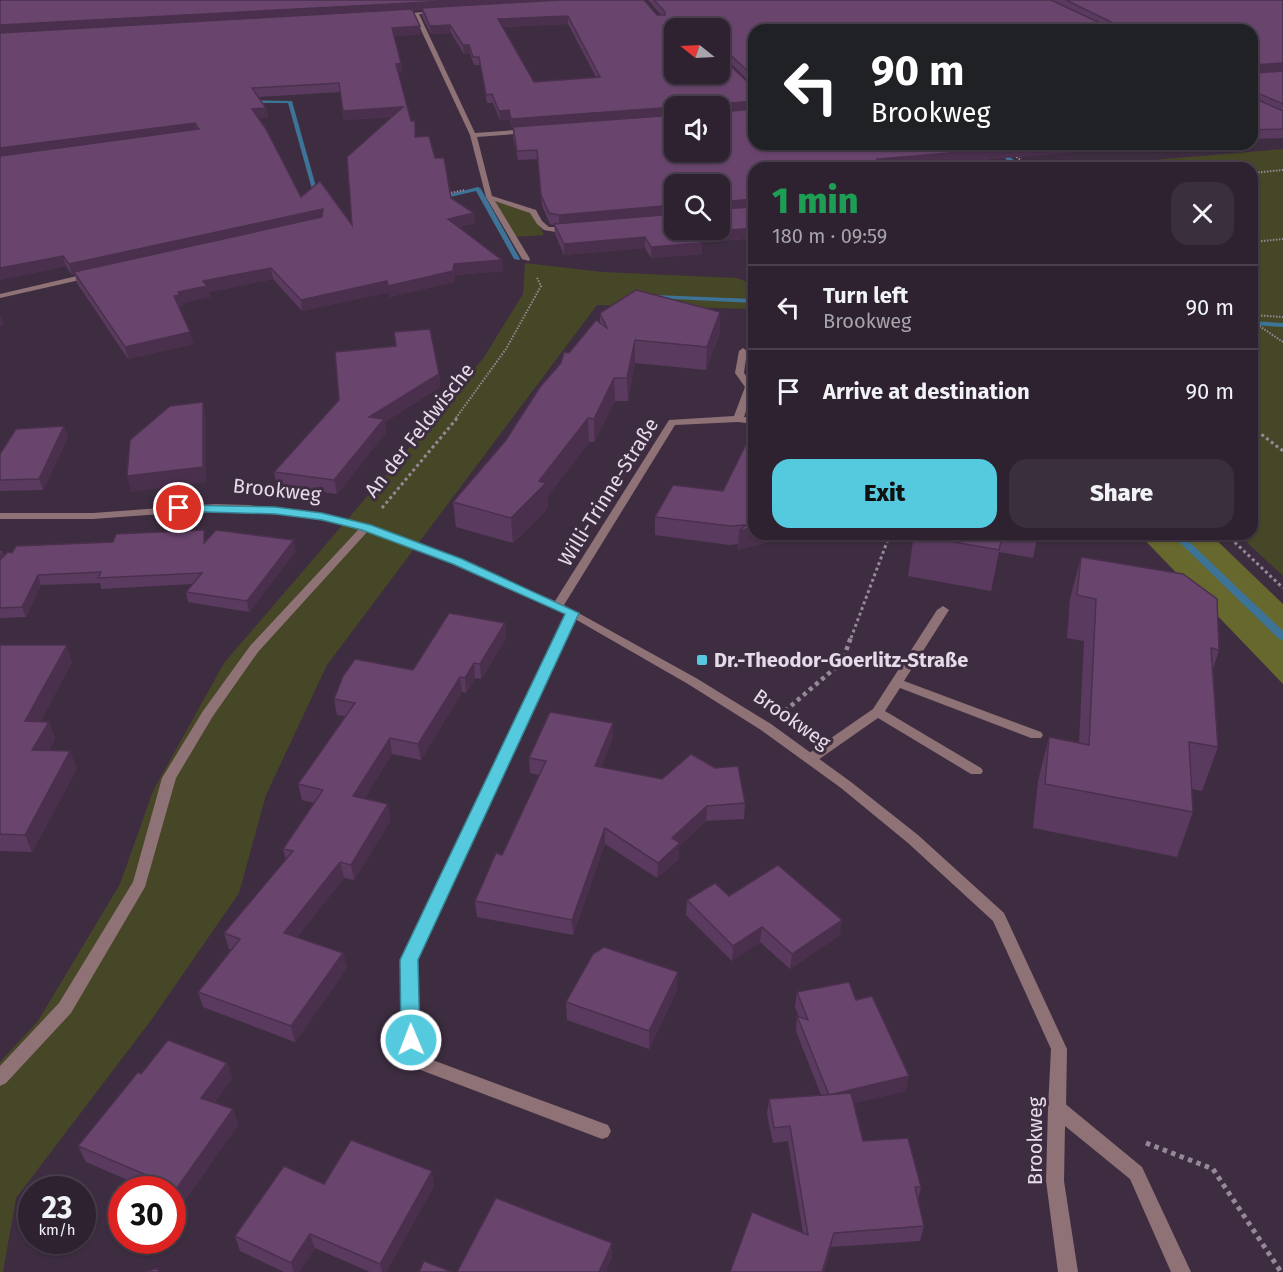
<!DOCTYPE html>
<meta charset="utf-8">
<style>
body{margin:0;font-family:"Fira Sans",sans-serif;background:#3a2f3d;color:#f1f3f6;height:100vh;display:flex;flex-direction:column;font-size:22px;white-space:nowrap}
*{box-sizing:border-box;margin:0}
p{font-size:20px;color:#a7a4ab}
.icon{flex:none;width:33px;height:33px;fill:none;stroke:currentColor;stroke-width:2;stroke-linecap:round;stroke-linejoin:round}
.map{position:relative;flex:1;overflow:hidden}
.panel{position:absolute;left:748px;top:162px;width:510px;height:378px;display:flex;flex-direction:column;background:#2e2231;border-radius:18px;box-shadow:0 2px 4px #0004,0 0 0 2px #493f4d}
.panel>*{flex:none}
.banner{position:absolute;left:748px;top:24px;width:510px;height:126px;border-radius:18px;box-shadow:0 2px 4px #0004,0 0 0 2px #493f4d;background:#202124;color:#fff;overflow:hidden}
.needle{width:39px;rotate:288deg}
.fabs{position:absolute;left:664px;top:18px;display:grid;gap:12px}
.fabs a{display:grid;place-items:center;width:66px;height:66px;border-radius:12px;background:#2e2231;box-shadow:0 2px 4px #0004,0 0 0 2px #493f4d;font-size:30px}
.speed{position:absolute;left:18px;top:1176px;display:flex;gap:12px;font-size:30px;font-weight:700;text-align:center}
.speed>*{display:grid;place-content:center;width:78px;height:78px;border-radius:50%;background:#2e2231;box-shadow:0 2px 4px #0004,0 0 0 2px #493f4d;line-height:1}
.speed small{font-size:15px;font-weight:400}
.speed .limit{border:9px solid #d22;background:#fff;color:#111}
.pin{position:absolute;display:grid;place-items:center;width:51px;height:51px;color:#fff;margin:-26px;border:3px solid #fff;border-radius:50%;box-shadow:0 2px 6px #0007}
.me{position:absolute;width:66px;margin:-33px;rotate:359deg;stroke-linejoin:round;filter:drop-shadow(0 0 4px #0008)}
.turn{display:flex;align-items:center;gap:21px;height:126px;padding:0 24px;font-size:27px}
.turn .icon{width:78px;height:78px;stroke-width:2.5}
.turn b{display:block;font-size:42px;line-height:51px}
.round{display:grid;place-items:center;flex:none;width:63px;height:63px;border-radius:18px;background:#3a2f3d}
.summary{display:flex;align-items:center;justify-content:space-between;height:102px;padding:0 24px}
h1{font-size:36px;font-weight:800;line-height:45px;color:#1e9e55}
.action{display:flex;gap:12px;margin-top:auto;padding:12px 24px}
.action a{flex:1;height:69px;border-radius:18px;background:#55cadf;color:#111;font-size:24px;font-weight:800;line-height:69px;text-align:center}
.action a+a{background:#3a2f3d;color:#f1f3f6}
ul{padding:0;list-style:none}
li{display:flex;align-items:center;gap:18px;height:84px;padding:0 24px;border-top:2px solid #493f4d}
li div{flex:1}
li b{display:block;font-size:22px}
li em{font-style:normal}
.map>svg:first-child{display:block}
.green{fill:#464726}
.forest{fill:#67682e}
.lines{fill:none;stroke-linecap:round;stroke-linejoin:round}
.stream{fill:#3c7396;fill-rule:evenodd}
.path-far3{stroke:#968898;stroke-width:2;stroke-dasharray:1.5 1.5;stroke-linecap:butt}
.path-far2{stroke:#968898;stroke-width:3;stroke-dasharray:3 3;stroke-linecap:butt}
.path-far1{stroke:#968898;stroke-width:4.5;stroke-dasharray:4 4;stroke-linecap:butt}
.path{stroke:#968898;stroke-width:5;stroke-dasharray:4.5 4.5;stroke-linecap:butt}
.service{fill:#8f7276;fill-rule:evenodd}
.minor{fill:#8f7276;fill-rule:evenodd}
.wall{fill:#5a3b5f;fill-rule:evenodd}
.shaded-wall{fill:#4a304d}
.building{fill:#69456e;stroke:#4a304d;stroke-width:1.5;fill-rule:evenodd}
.route{fill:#55cadf;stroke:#378391;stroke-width:1.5}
.poi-dot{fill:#55cadf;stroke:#3e2d41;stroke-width:2}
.labels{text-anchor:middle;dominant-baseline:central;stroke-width:6;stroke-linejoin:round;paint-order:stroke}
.street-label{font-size:20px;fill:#e6dbe8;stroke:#3e2d41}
.poi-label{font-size:20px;font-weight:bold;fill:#e6dbe8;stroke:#3e2d41;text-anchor:start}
</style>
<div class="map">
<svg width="1283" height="1272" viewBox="0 0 1283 1272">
<rect width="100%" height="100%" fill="#3e2d41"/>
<g class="green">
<polygon points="1283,149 1283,576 1238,534 1252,534 1252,168 1060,168"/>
<polygon points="489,197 533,212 544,235 513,237"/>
<polygon points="525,263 602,272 736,278 754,284 754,309 597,305 327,665 266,795 239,893 152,1019 16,1198 3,1272 0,1272 0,1062 38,1021 120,884 153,791 224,663 432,421 484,357 523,294"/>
</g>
<polygon class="forest" points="1139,534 1210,534 1283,604 1283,684"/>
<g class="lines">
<g class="stream">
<polygon points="247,100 292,101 320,201 315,200 288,103 249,103"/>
<polygon points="987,144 993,144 1024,168 1017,168"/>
<polygon points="478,187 481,189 520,259 519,260 514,259 476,191 437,200 434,198"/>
<polygon points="655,295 754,299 754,303 653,298 651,297"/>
<polygon points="1252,321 1283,323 1283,327 1252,325"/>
<polygon points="1171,534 1181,534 1283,631 1283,640 1279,639"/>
</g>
<g class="path-far3">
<polyline points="1014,155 1031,168"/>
<polyline points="1252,173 1283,170"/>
<polyline points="445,194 465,190"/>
<polyline points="1252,242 1283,239"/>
<polyline points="1252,315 1283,317"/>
<polyline points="1252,321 1283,342"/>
<polyline points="456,418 506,349 541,286 537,278"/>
</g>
<g class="path-far2">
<polyline points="1252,427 1283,451"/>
<polyline points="382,508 458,417"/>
<polyline points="1226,534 1283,588"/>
<polyline points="851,638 890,534"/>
</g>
<polyline class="path-far1" points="785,711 842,662 851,637"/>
<polyline class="path" points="1146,1143 1213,1169 1281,1272"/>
<g class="service">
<polygon points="943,606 949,610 904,681 1041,732 1043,735 1041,738 1031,738 900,688 885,711 981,768 983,771 981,774 971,774 878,718 815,762 805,762 803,759 805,756 873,709 937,610"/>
<polygon points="1057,1100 1063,1102 1142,1167 1191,1272 1171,1272 1130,1179 1065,1126 1064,1181 1078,1272 1058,1272 1046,1181 1048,1108 1051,1102"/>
</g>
<g class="minor">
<polygon points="438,11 440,13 419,14 475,133 529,129 532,131 529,133 477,137 492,196 536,210 542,221 549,227 569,227 573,229 556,232 544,230 537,224 530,213 495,201 530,259 529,261 522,259 486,197 470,135 414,15 397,14"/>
<polygon points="90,273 94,275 93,277 0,298 0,294"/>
<polygon points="743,348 747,351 744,373 754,387 744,417 754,418 754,424 738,422 675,425 564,605 696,678 771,724 851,782 918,835 1004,913 1067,1049 1066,1108 1063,1114 1057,1116 1051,1114 1048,1108 1051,1049 993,921 908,843 841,788 761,730 688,684 575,619 417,960 419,1055 608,1125 611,1131 608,1137 602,1139 405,1064 403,1059 401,960 565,614 413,547 368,531 258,652 213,716 176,778 145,887 71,1013 6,1083 0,1086 0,1066 59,1003 133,882 162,778 203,711 250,646 359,529 322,520 248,511 215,510 93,519 0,519 0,513 93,513 215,504 248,505 322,514 370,525 421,543 555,601 669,420 734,416 745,387 735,373 739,351"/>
</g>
</g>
<g class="wall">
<path d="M0,0l661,15 -13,-15h635v138l-31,1v-109h-498v56l-32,-31h-2v-27h-45l78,59h1v57h412l-279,24h-133v70l-52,5v11l-51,4 -6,-10 -81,7 -9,-21 -1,-9 -4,-1 -8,-18 -4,-47 -20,1 -5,-23v-9h-1l-2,-9 -10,1 -7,-17h-6l-7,-38h-6l-4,-12 -6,1 -13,-21 -20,1 -9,-18v-6h-9l8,24 -27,2 7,27 1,9h-4l13,49 5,16 19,21 16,40 23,15 1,10 -16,4 43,33 1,11 -48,4 -1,7 -65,15v-5l-87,19 -29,-32 -64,13 1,5 -28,6 1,3 -4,1 14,37 -65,15 -51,-76 -2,-8h-3l-6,-9 -66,14zM568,24l28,53 -62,5 -31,-55zM340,92l4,28 48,-3 -40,108 -51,-28 -43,-79 10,-1 -2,-9 -8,-11zM675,184l45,46h-45z"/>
<polygon points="720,312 720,333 706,370 635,363 628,401 615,401 594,442 589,442 547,497 548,508 513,543 456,527 453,502 506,440 569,353 600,323 600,313"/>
<polygon points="439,374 440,387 385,422 386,432 337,494 277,486 274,472"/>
<polygon points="68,437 43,490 0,491 0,454"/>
<polygon points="723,491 754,534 738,550 738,544 730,545 655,535 655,517"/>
<polygon points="914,534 1038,534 1033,558 999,552 991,591 908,576"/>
<polygon points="207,540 296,551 249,612 188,602 186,592 192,584 101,589 100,583 41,585 26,617 0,618 0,551 2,551 4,556 12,553"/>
<polygon points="1081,557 1219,650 1213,669 1218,747 1202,791 1192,789 1193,812 1177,857 1033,828 1038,781 1049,737 1079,743 1084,641 1067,638 1070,599"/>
<polygon points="505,623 506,638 481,679 475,678 466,693 462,692 421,760 392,754 364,799 391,820 354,880 344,878 297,937 343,953 347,968 295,1042 203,1007 198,992 231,950 229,949 224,933 286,860 283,849 314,803 302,800 298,784 345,716 337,715 334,699 413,670"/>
<polygon points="0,646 72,662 40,722 49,722 55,739 49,750 77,768 32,852 0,851"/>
<polygon points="613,723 613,738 601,767 745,803 744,819 706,821 679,846 679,859 657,878 605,844 573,935 477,917 475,901 502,855 539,775 530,773 529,758"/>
<polygon points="729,896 840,935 790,969 760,942 732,961 686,915 687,900"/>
<polygon points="677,990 649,1049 567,1020 566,1002"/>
<polygon points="797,992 856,1000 906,1091 854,1103 863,1141 921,1187 918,1200 924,1226 920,1241 831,1247 824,1272 730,1272 803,1233 788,1141 773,1143 767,1114 769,1099 821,1095 796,1031 797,1016 799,1017 795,1007"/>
<polygon points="227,1063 232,1078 214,1103 233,1109 238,1125 183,1203 172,1199 172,1190 151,1190 86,1162 78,1146 141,1074"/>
<polygon points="324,1184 434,1186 386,1272 370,1272 315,1248 299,1272 284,1272 240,1251 235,1236"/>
</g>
<g class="shaded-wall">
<polygon points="466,0 604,0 0,33 0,25"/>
<polygon points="568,16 568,24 499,27 498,19"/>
<polygon points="450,25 451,33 431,34 430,26"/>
<polygon points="420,26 421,34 393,36 392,28"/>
<polygon points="463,45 469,45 470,53 464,54"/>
<polygon points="401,63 402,72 397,72 396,64"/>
<polygon points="1283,63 1283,71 1252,73 1253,65"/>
<polygon points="754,101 754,110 720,113 720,106 718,106 720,104"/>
<polygon points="403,107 404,116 344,120 343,111"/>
<polygon points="675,107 675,116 512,128 511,119"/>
<polygon points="266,108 268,117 253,119 252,109"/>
<polygon points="509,110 510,119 500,120 499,111"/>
<polygon points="195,123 197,133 0,158 0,148"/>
<polygon points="1056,144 1167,144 886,168 877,159"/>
<polygon points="754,198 754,209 720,212 720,202"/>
<polygon points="675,205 675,216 559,226 559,215"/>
<polygon points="323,209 325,219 74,272 75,275 72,275 69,264"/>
<polygon points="474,213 475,223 449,229 448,219"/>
<polygon points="754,228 754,238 702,243 702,254 651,258 651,247 696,233"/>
<polygon points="645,237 645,248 564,255 564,244"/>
<polygon points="63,256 66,266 0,280 0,268"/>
<polygon points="502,260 503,271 455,275 454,282 389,297 388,286 454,264"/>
<polygon points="271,268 273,279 209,292 210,297 182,303 183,306 176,308 174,296 178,292 203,281"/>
<polygon points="387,281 389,292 302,311 301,300"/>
<polygon points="720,312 720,333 706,370 707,347"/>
<polygon points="0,314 4,325 0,327"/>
<polygon points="190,332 193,344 128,359 125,347"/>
<polygon points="635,340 635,363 628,401 627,378"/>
<polygon points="439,374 440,387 385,422 386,432 337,494 334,480 369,417"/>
<polygon points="614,378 615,401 594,442 594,419"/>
<polygon points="203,402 206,417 206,482 131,492 127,476"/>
<polygon points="588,418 589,442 547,497 548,508 513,543 511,518"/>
<polygon points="64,426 68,437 43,490 39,479"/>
<polygon points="754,527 754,534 803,534 738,550 739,531"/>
<polygon points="294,540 296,551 249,612 247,601"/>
<polygon points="2,551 5,561 0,571 0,554"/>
<polygon points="38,575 41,585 26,617 22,607"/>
<polygon points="505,623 506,638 481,679 480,664"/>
<polygon points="67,645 72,662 31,739 25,721"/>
<polygon points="474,663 475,678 466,693 465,678"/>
<polygon points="460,677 462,692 421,760 418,744"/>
<polygon points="49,722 55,739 39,767 32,750"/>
<polygon points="613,723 613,738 596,782 595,766"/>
<polygon points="390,738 392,754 356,812 353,796"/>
<polygon points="70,751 77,768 32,852 25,835"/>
<polygon points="388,804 391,820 354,880 351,865"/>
<polygon points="707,806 706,821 679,846 679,859 657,878 658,863 672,838"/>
<polygon points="605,828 605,844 573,935 572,920"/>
<polygon points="340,862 344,878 288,949 284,933"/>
<polygon points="842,920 840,935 790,969 792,954"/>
<polygon points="762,927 760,942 732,961 733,946"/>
<polygon points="343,953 347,968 295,1042 291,1026"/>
<polygon points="678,972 677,990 649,1049 649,1031"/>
<polygon points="227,1063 232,1078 207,1113 201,1098"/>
<polygon points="909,1076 906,1091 827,1109 829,1095"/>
<polygon points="233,1109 238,1125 183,1203 177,1188"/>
<polygon points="432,1171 434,1186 386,1272 382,1272 380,1264"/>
<polygon points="834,1233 831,1247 824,1272 822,1272"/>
<polygon points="310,1234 315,1248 299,1272 294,1272 291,1263"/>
<polygon points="612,1243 612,1258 606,1272 599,1272"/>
</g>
<g class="building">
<polygon points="0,0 466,0 0,25"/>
<path d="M558,0h86l13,15h8v-3l-11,-12h397l51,24h7l2,-2 -45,-22h217v63l-30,2 -1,1v-36h-498v47l-32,-30h-2v-19h-45v46h45v-18l33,31h1v14l-34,3 -2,2h-43v1l-164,12 -2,-9 -10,1 -7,-17 -6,1 -7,-38h-6l-4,-12h-6l-13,-20 -20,1 -8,-18zM568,16l32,61 -66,5 -36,-63z"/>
<path d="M412,9l8,17 -28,2 9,35 -5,1 15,57h4v16l14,-1 6,22h9l7,40 23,15 -26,6 54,41 -48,4 -1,7 -65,15 -1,-5 -86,19 -30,-32 -68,13 4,5 -29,6 2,3 -6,1 16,36 -65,15 -51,-75 248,-55 1,-8 -254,55 -6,-8 -63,12v-112l199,-27 -4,-6 -195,25v-115zM339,83l4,28 60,-4 -56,50 5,68 -32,-44 -19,16 -35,-68 -14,-20 14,-1 -14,-20z"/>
<polygon points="1252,71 1254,73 1283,71 1283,104 1253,91 1254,98 1283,111 1283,129 1252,130"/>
<polygon points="754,109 754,144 1056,144 877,159 887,168 754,168 754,199 720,202 720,184 675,184 675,205 559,215 549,213 541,195 537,150 517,151 513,127 675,115 675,152 720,152 720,111 721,112"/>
<polygon points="754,207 754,228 696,233 702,243 651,247 645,237 564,244 554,224 675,214 675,230 720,230 720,209"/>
<polygon points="636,290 720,312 707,347 635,340 627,378 614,378 594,419 588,418 539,481 546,483 511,518 453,502 506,440 540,387 561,363 564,352 569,353 596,320 607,328 600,313"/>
<polygon points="430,329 439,374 369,417 384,419 334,480 274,472 339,400 335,352 396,346 394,332"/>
<polygon points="203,402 203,467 127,476 130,440 170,406"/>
<polygon points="64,426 39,479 0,480 0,454 16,429"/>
<polygon points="754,428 754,527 739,531 746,525 731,526 655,517 673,485 723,491"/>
<polygon points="204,530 204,543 216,530 294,540 247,601 186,592 202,573 98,578 101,572 38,575 22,607 0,608 0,560 8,552 12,553 16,546 113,542 116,534"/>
<polygon points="914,534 1003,534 999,550 914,535"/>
<polygon points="1081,557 1183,574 1217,599 1219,650 1211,648 1218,747 1189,742 1193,812 1045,784 1049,737 1089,745 1096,599 1077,595"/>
<polygon points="449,613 505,623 480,664 474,663 465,678 460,677 418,744 390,738 353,796 388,804 351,865 340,862 284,933 343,953 291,1026 198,992 240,939 224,933 293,851 283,849 323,790 298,784 355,703 334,699 343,676 355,659 413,670"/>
<polygon points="0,645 67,645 25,721 49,722 32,750 70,751 25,835 0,834"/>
<polygon points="550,712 613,723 595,766 662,779 691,754 715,768 738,766 745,803 707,806 672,838 680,843 658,863 605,828 572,920 475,901 496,853 502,855 546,761 529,758"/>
<polygon points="778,865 842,920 792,954 762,927 733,946 687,900 715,883 729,896"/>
<polygon points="604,947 678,972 649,1031 566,1002 593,954"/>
<polygon points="849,982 856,1000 872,996 909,1076 829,1095 797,1016 808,1020 797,992"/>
<polygon points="168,1040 227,1063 201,1098 233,1109 177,1188 78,1146 138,1072 141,1074"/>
<polygon points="851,1093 863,1141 908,1138 921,1187 915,1187 924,1226 834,1233 822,1272 730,1272 752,1212 808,1235 790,1126 774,1128 769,1099"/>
<polygon points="351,1140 432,1171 380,1264 310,1234 291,1263 235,1236 284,1166 324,1184"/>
<polygon points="496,1198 612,1243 599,1272 457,1272"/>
<polygon points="424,1261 452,1272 419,1272"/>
<polygon points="158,1268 158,1272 145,1272"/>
</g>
<polygon class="route" points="179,505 275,507 322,513 371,525 462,559 579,613 418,960 420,1040 417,1045 411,1048 404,1045 401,1040 400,960 565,614 453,564 362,530 322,520 275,514 175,511 175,506"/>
<rect class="poi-dot" x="696" y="654" width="12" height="12" rx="3"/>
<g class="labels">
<g class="street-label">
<text transform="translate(419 430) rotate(-52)">An der Feldwische</text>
<text transform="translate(277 490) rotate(6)">Brookweg</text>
<text transform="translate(608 492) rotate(-58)">Willi-Trinne-Straße</text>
<text transform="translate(792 719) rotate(35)">Brookweg</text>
<text transform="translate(1035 1141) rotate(-90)">Brookweg</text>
</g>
<g class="poi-label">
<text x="714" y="660">Dr.-Theodor-Goerlitz-Straße</text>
</g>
</g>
</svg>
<div class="fabs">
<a><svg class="needle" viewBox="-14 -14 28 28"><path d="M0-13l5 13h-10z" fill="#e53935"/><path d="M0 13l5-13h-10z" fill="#a7a4ab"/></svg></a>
<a><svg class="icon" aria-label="sound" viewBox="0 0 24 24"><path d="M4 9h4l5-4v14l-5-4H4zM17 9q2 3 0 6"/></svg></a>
<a><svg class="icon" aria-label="search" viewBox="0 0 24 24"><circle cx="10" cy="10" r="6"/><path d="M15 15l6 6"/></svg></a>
</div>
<div class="speed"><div>23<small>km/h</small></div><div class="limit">30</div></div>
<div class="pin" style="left:179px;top:508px;background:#d93025"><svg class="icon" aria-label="arrive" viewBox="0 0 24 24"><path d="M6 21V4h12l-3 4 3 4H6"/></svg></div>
<svg class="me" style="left:411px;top:1040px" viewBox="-20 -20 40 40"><circle r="17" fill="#55cadf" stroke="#fff" stroke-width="3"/><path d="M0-11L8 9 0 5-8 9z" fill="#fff"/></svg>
<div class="banner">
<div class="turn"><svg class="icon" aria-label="left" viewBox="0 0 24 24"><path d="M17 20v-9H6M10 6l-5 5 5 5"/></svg><div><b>90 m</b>Brookweg</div></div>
</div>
<section class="panel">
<div class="summary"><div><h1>1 min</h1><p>180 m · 09:59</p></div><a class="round"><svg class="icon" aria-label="close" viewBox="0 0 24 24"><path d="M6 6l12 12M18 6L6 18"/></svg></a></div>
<ul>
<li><svg class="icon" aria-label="left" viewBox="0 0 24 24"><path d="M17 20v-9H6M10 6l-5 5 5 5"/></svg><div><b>Turn left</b><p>Brookweg</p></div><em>90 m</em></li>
<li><svg class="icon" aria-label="arrive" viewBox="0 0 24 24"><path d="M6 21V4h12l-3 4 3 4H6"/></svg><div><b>Arrive at destination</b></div><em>90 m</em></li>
</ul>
<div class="action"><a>Exit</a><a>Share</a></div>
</section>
</div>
